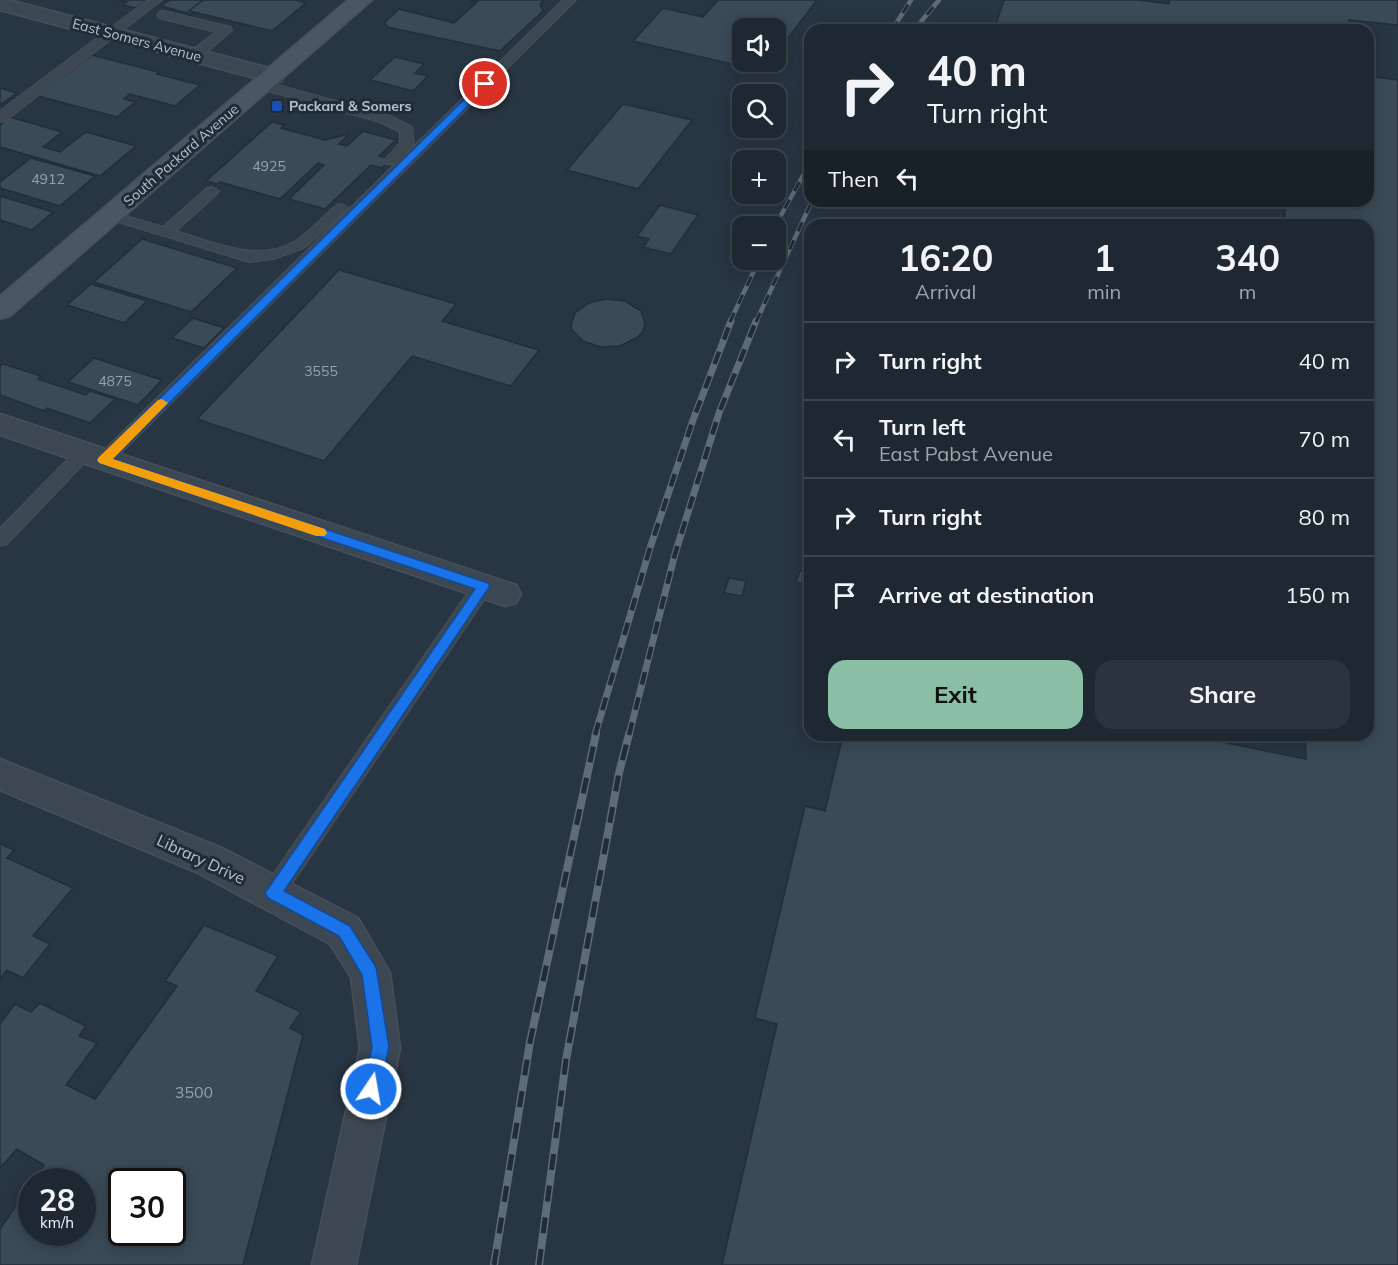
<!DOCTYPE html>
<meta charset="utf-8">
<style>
body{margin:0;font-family:Mulish,sans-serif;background:#2b343e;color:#f1f3f6;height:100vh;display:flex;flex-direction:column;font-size:22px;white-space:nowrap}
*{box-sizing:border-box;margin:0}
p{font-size:20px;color:#a1a6ac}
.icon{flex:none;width:33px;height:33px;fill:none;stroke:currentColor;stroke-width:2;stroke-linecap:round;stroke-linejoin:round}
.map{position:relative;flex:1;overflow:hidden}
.drawer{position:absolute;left:804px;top:219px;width:570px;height:522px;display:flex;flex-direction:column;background:#1e2832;border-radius:18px;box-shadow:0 3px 15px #0003,0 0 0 2px #3c444d}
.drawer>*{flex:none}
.guide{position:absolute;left:804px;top:24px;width:570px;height:183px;border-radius:18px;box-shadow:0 3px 15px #0003,0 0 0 2px #3c444d;background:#1e2832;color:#f1f3f6;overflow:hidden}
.fabs{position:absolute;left:732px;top:18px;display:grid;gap:12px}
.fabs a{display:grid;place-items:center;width:54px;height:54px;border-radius:12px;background:#1e2832;box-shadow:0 3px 15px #0003,0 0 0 2px #3c444d;font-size:30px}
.speed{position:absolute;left:18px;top:1168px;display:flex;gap:12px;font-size:30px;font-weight:700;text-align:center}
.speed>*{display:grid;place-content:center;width:78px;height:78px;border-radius:50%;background:#1e2832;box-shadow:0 3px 15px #0003,0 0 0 2px #3c444d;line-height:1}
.speed small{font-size:15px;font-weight:400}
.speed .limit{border:3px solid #111;border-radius:9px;background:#fff;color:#111}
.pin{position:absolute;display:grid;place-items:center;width:51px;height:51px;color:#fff;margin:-26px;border:3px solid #fff;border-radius:50%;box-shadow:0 2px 6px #0007}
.me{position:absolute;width:66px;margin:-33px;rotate:12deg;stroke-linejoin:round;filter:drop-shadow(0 0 4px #0008)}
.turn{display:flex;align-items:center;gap:21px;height:126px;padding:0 24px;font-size:27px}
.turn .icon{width:78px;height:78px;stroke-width:2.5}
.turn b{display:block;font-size:42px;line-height:51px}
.then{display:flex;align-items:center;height:57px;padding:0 24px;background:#0003;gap:12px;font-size:22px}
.eta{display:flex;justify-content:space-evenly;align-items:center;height:102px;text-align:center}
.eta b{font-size:36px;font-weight:700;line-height:42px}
.button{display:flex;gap:12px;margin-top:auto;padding:12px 24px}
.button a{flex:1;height:69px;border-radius:18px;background:#8abfa5;color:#111;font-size:24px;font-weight:700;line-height:69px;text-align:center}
.button a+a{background:#2b343e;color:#f1f3f6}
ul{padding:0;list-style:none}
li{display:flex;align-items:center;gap:18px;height:78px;padding:0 24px;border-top:2px solid #3c444d}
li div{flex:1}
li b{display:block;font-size:22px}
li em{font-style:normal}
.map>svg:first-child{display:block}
.building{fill:#3a4a57;stroke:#232e39;stroke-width:1.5;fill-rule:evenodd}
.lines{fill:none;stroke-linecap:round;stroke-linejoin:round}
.lane-casing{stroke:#46505b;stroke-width:2}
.street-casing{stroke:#46505b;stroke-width:3}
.secondary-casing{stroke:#46505b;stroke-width:3}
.lane{fill:#3c4751;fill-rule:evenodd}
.street{fill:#3c4751;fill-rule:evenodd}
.secondary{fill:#4a5664;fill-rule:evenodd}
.rail-far2-casing{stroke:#5e6b78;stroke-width:4.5}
.rail-far1-casing{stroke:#5e6b78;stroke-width:7}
.rail-casing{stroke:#5e6b78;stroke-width:8}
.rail-far2{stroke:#202c37;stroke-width:3;stroke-dasharray:10;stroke-linecap:butt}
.rail-far1{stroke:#202c37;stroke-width:4.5;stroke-dasharray:13;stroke-linecap:butt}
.rail{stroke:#202c37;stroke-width:5;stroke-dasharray:16;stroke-linecap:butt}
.route{fill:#1a73e8;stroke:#114b97;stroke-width:1.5}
.slow{fill:#f59e0b}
.transit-dot{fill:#1a4fb4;stroke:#202c37;stroke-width:2}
.labels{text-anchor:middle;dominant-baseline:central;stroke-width:6;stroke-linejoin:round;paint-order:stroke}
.far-street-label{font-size:14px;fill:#b9c2cb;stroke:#202c37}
.far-poi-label{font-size:14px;font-weight:bold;fill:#b9c2cb;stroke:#202c37;text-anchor:start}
.number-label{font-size:14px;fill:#97a2ac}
.street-label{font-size:16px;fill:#b9c2cb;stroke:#202c37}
.near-number-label{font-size:16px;fill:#97a2ac}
</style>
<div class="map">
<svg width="1398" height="1265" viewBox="0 0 1398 1265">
<rect width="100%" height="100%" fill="#283542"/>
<g class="building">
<polygon points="117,0 147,0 136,8 123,5 127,2"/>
<polygon points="170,0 210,0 191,14 161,6"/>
<polygon points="203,0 296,0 306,3 272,31 189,11"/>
<polygon points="470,0 544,0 540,4 543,11 500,51 387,27 385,22 399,9 454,23 477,2"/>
<polygon points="718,0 817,0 776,54 776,28 742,28 742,62 770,62 762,71 633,41 663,8 703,17"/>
<polygon points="1004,0 1139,0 1169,4 1169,0 1398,0 1398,25 1349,20 1350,30 1286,30 1237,24 1237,30 994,30"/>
<polygon points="92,55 158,72 157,74 200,85 175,106 130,94 124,99 135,102 117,117 38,96"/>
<polygon points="395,57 424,64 415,73 428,76 413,91 370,80"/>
<polygon points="1368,76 1398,80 1398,1265 722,1265 777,1024 755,1018 805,806 825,811 843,735 1217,735 1217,741 1306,759 1305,735 1368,735 1368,225 1285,225 1285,201 1368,201"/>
<polygon points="0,88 17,93 0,105"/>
<polygon points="623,104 692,120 638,189 567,170"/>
<polygon points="10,117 62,132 43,147 60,152 86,132 136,146 100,176 0,147 0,125"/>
<polygon points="272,122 284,125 281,128 325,140 349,134 339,144 347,146 363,131 396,140 379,156 390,159 382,168 371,165 325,209 289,199 324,165 318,163 280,199 220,182 217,184 206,181"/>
<polygon points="31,158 95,176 60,206 0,188 0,182"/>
<polygon points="0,196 53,212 32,230 0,220"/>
<polygon points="660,205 698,215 671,254 643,247 649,239 637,236"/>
<polygon points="142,239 237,268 191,312 94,282"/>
<polygon points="339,270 456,304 442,321 539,350 511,386 412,356 324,461 197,419"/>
<polygon points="91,284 147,301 124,323 67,305"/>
<polygon points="605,299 625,301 641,311 645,323 643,331 638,337 620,346 601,347 583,341 572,330 571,325 575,313 589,303"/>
<polygon points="193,318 224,328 204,348 172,338"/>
<polygon points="94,358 162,380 138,405 68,382"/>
<polygon points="3,364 41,376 38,379 86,395 90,391 115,399 90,423 47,408 44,411 0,395 0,366"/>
<polygon points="800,571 810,573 810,585 796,582"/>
<polygon points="729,578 746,581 742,596 724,593"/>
<polygon points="0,844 14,850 7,858 73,888 33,936 50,944 23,978 7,970 0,979"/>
<path d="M204,925l74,31 -22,35 45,21 -11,16 13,7 -60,230h-243v-36l32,-46v50h50v-51h-50l12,-17 -27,-16 -17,19v-144l15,-20 16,8 9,-9 46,23 -7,10 18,7 -31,42 29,14 82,-113 -12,-5zM122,1182h50v51h-50z"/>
</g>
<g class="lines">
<g class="lane-casing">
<g id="lane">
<polygon points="148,0 162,0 5,121 0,122 0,111"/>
<polygon points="563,0 576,0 110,464 104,466 98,464 95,460 98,456 395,164 386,164 384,161 400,143 400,132 380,122 257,88 255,85 257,82 267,82 390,116 412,127 414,144 403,157"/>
<polygon points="163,11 231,27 232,30 200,58 190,58 188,55 190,52 216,32 159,18 157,15 159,12"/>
<path d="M212,187l7,4 -2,3 -41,37c37,11 81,32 118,11 15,-9 29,-26 43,-37l5,-1 7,4 -45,40 -31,11 -24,3 -144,-44 -2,-3 7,-4 53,16 44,-39z"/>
<polygon points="83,448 89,450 92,454 89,458 7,544 0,546 0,528 77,450"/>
<polygon points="483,579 490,581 492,586 490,591 281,900 273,903 265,900 262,893 265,886 476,581"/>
</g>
</g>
<g class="street-casing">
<g id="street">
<polygon points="0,0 9,0 281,71 284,76 281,81 273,83 0,10"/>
<polygon points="0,414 516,585 521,594 516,603 505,606 0,435"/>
<polygon points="0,759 222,848 358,918 390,973 400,1048 356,1265 312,1265 360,1048 351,977 330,944 196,872 0,790"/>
</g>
</g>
<g class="secondary-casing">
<polygon id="secondary" points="348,0 372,0 10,316 0,319 0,296"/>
</g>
<use href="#lane" class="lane"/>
<use href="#street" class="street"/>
<use href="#secondary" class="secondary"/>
<g class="rail-far2-casing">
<g id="rail-far2">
<polyline points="892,30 911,0"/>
<polyline points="914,30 939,0"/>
<polyline points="775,226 810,163"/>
<polyline points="730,322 759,260"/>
<polyline points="756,322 812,201"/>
</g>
</g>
<g class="rail-far1-casing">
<g id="rail-far1">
<polyline points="595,735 650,548 693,420 731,321"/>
<polyline points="629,735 675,554 719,413 756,321"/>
</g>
</g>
<g class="rail-casing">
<g id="rail">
<polyline points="494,1265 530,1042 596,734"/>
<polyline points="539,1265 566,1060 619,773 629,734"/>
</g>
</g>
<use href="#rail-far2" class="rail-far2"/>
<use href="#rail-far1" class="rail-far1"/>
<use href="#rail" class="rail"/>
</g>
<polygon class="route" points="482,82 490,84 113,459 488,583 490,586 284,891 350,926 376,967 389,1047 380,1089 377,1095 371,1097 365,1095 363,1089 372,1047 362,975 339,936 268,898 265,893 475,589 99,463 97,460"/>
<polygon class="slow" points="162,399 168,403 166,405 113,459 325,529 327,533 325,536 316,536 99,463 97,460 99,457 158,400"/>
<rect class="transit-dot" x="271" y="100" width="12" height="12" rx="3"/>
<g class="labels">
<g class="far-street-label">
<text transform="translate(137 40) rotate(15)">East Somers Avenue</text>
<text transform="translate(181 155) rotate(-41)">South Packard Avenue</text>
</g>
<g class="far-poi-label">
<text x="289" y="106">Packard &amp; Somers</text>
</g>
<g class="number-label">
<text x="269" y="166">4925</text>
<text x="48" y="179">4912</text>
<text x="321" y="371">3555</text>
<text x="115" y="381">4875</text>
</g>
<g class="street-label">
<text transform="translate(201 859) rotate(25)">Library Drive</text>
</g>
<g class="near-number-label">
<text x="194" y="1092">3500</text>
</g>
</g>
</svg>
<div class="fabs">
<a><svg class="icon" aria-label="sound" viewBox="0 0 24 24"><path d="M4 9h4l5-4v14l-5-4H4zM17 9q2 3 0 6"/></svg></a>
<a><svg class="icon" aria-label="search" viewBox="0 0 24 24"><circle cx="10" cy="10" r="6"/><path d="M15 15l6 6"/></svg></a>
<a>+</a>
<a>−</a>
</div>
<div class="speed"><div>28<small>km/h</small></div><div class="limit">30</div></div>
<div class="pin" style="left:485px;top:84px;background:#d93025"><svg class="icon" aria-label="arrive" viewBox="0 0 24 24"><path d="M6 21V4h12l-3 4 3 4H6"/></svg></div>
<svg class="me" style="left:371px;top:1089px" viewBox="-20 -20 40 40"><circle r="17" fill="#1a73e8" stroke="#fff" stroke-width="3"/><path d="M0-11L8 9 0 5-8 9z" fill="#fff"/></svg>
<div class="guide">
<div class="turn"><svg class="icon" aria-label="right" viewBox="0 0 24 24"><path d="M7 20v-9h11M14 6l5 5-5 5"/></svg><div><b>40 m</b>Turn right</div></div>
<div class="then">Then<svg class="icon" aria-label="left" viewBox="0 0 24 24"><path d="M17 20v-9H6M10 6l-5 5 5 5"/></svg></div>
</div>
<section class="drawer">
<div class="eta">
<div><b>16:20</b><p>Arrival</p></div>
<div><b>1</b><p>min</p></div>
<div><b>340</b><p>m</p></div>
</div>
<ul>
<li><svg class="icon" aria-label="right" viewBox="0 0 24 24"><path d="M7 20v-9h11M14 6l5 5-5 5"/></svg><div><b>Turn right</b></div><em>40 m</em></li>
<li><svg class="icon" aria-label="left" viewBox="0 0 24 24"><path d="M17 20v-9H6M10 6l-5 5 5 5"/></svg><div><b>Turn left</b><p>East Pabst Avenue</p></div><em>70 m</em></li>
<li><svg class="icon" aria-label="right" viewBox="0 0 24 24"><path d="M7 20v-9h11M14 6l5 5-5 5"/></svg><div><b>Turn right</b></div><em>80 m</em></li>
<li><svg class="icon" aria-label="arrive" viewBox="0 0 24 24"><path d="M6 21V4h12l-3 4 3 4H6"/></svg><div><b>Arrive at destination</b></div><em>150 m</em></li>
</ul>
<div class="button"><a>Exit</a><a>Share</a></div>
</section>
</div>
